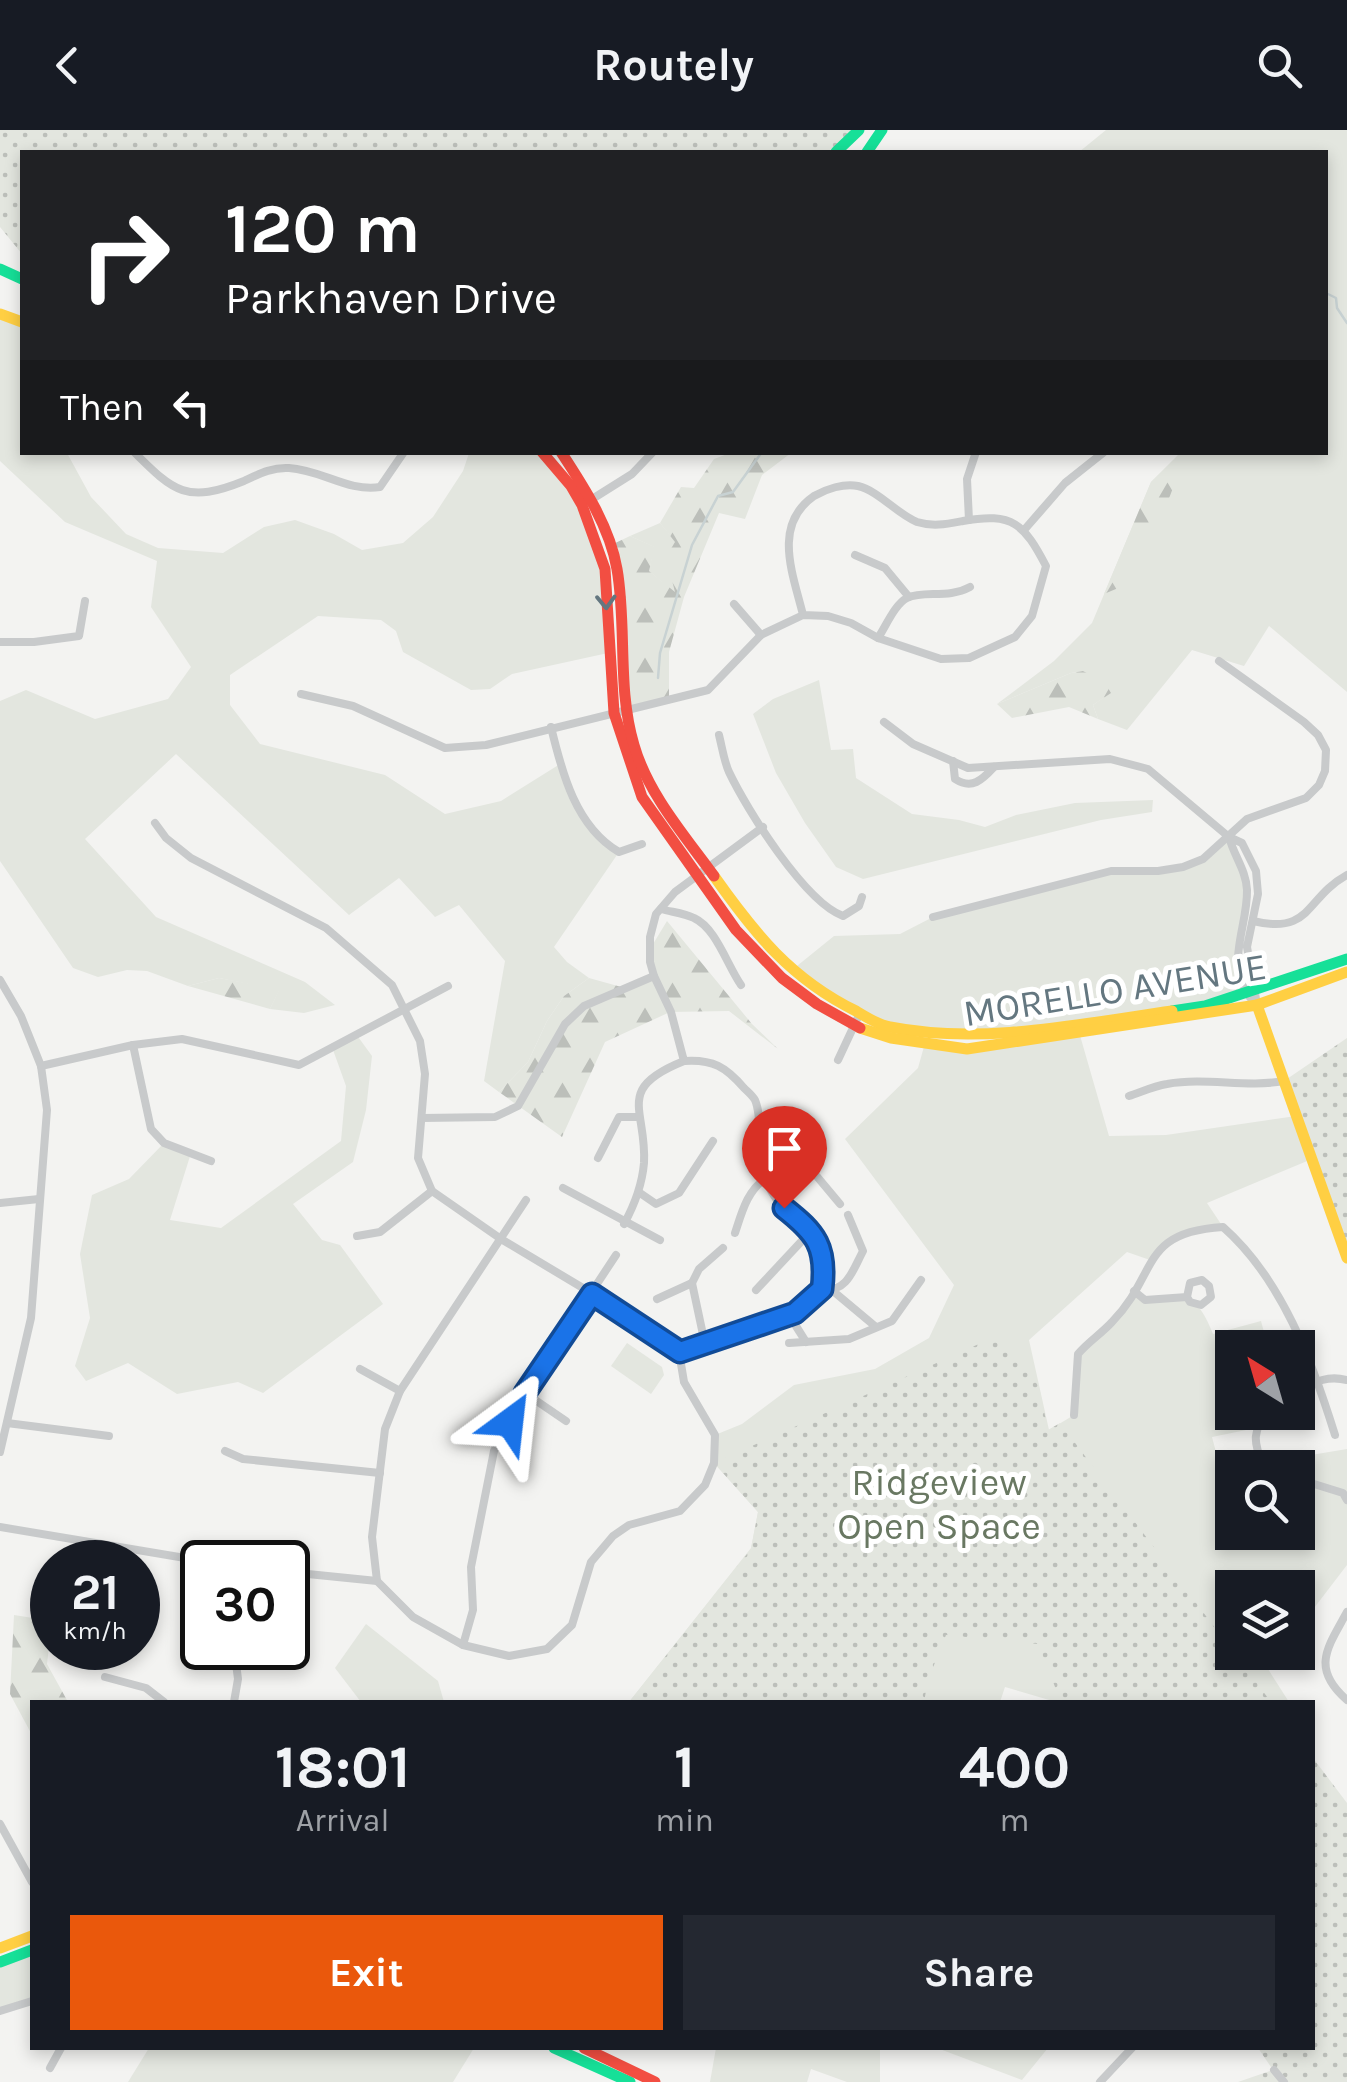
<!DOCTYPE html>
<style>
body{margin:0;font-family:Karla,sans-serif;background:#242831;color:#f1f3f6;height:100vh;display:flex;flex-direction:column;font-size:38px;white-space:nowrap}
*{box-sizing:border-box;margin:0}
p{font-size:32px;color:#9ea1a6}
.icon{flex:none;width:55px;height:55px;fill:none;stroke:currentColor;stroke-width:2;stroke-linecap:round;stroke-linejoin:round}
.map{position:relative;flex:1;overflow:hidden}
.details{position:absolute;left:30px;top:1570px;width:1285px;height:350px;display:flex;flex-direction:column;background:#171b24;border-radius:0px;box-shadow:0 5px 15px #0003}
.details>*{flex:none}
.guide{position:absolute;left:20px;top:20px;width:1308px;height:305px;border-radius:0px;box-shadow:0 5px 15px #0003;background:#202124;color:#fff;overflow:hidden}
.needle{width:65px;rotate:323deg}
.buttons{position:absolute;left:1215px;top:1200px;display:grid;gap:20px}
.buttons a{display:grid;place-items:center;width:100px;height:100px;border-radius:0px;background:#171b24;box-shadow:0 5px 15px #0003;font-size:50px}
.speed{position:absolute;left:30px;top:1410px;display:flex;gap:20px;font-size:50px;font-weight:700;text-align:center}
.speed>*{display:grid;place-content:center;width:130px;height:130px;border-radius:50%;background:#171b24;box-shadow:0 5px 15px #0003;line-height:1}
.speed small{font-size:25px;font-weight:400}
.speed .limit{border:5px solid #111;border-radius:15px;background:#fff;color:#111}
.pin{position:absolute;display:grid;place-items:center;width:85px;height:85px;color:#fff;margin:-102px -42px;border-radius:50% 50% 50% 0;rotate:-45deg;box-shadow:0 0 10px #0007}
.pin .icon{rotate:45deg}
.me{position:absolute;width:110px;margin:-55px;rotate:30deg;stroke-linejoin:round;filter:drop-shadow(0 0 8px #0008)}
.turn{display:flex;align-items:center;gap:35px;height:210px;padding:0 40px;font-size:45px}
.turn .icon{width:130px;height:130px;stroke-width:2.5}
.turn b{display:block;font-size:70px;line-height:85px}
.then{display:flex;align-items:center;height:95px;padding:0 40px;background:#0003;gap:20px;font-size:38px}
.eta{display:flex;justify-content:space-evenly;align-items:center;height:170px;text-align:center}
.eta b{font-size:60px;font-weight:700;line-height:70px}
.cta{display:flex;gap:20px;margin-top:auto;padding:20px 40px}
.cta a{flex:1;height:115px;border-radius:0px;background:#ea580c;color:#fff;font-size:40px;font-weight:700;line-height:115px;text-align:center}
.cta a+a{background:#242831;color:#f1f3f6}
header{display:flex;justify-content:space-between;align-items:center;height:130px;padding:0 40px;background:#171b24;font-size:45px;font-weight:700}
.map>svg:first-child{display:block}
.grass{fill:#e3e6df}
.forest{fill:url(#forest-firs)}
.park{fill:url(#park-dots)}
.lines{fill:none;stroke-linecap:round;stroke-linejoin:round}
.stream{stroke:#c8d2d3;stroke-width:2.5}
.street{stroke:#c8cacb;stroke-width:8}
.fast{stroke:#16e098;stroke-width:11}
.slow{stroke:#ffcf43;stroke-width:11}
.jam{stroke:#f24e42;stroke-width:11}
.oneway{stroke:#647780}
.route-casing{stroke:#114b97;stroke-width:25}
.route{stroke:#1a73e8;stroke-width:18}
.labels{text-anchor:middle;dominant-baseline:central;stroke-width:10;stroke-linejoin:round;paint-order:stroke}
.street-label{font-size:38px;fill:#647780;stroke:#fff}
.park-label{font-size:38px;fill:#697862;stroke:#fff}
</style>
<header><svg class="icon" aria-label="back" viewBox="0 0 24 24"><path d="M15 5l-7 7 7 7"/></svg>Routely<svg class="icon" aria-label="search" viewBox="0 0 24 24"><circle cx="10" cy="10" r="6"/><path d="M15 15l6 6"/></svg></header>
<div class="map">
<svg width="1347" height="1952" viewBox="0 0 1347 1952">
<defs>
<pattern id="forest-firs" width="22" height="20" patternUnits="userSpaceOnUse" patternTransform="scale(2.5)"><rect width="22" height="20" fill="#e3e6df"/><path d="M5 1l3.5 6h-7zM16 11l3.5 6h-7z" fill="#bcbfba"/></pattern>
<pattern id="park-dots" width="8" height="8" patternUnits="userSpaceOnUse" patternTransform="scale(2.5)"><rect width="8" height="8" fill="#e3e6df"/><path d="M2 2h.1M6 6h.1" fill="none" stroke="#bcbfba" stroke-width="1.8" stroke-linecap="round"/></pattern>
</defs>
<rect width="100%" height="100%" fill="#f3f3f1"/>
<g class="grass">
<polygon points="1106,0 1347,0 1347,562 1269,496 1244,536 1192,520 1127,600 1098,589 1093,575 1110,563 1083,541 1071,543 997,574 1054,531 1092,493 1151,352 1181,323 1325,322 1325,22 1079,22"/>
<path d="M0,184l22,8v130l45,1 24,44 35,37 32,14 65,5 41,-26 31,-7 39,14 28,16 41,-7 30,-26 30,-46 6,-18h73l29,33 34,83 3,84 -96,21 -22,15 -19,1 -68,-38 -7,-21 -15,-11 -63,-4 -88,59v30l30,39 125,31 60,39 56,-13 59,-37c7,32 31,71 59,88l-65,95 13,15 22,16 -25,18 -17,25 -19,41 -29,30 -15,-11 21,-120 -46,-56 -24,12 -36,-39 -50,37 -173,-161 -91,85 71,78 149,65 30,23 -31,8 -34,-4 9,-19 -60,-12 -31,8 -41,-15 -20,-1 -29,7 -25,-9 -73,-107v-160l26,-11 69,29 73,-20 23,-32 -40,-60 6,-46 -92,-39 -65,-61z"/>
<polygon points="660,393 676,412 676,464 649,441 654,417 630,406"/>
<polygon points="819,550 831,620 853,619 856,648 912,684 959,690 985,697 1016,685 1075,673 1153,670 1152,682 1101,690 863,749 836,737 805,693 776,643 753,584 773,569"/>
<polygon points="1229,707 1247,762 1238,812 1244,863 1205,876 969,904 887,897 792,840 834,806 900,804 933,787 1111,741 1158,741 1203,729"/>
<path d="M1079,902l30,104 57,-1 130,-19 16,43 -105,44 16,24 -28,1 -45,32 -23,-8 -98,88 20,90 25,-15 4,-61 35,-32 21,-31 11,9c43,-3 51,-8 68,34l48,-13 7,26 -36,1v64l37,1 -13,15 -44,9 13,49 7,9v37h66v-64l-5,-1v-9l54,-9v116l-49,64v-41h-66v64l48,1 -12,16 21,33h-233l-51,-15 -5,15h-371l122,-154 7,-36 -44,-49 1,-28 27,-11 52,-39 81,-16 54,-31 25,-53 -109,-146 73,-71 7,-25 42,6z"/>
<polygon points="356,904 372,926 366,980 353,1032 293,1074 322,1110 340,1115 383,1174 263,1263 238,1252 177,1264 128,1233 86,1251 75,1236 90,1188 80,1124 92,1065 129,1049 164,1013 191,1023 170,1090 221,1098 341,1011 346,956 332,917"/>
<polygon points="627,1213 662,1237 664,1245 651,1264 611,1236"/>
<polygon points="366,1494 438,1551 444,1572 361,1572 335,1538"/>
<polygon points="32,1820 32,1871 0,1881 0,1832"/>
<polygon points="149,1918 474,1918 453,1952 128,1952"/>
<polygon points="716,1918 880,1918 880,1952 847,1952 811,1939 807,1952 710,1952"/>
<polygon points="937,1918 1048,1918 1022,1950"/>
</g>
<g class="forest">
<path d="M1181,322l16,1c-27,24 -21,40 -39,66l3,15 -19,15 -19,37 -19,8 47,-112z"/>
<polygon points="730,323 791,323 762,345 745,389 719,383 684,467 669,522 669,572 628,580 611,415 630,406 655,417 649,441 675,462 666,427 675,412 660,393 681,357 694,358 714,329"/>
<polygon points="1083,541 1105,553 1111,563 1093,575 1098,589 1069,577 1012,588 997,574 1071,543"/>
<polygon points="667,791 752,894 778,919 729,881 670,882 605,912 562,1007 499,962 528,932 547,891 564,866 589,848 625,858 653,846 650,819"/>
<polygon points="219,848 280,859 270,879 188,856"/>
<polygon points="14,1485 52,1491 47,1534 68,1572 32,1572 32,1605 10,1564"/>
</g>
<g class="park">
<polygon points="0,0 859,0 836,22 22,22 22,124 0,97"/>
<polygon points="1347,908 1347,1128 1284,951"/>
<polygon points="1001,1204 1039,1257 1048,1300 1060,1293 1271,1572 1061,1572 1038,1514 946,1505 928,1550 924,1572 629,1572 751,1419 758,1382 714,1333"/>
<polygon points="1313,1628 1347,1673 1347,1952 1238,1952 1273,1940 1258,1918 1312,1918"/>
</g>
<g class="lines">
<g class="stream">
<polyline points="1328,164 1336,168 1337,178 1347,193"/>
<polyline points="658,548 660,523 692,415 718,366 733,362 762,322"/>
</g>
<g class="street">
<path d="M134,322c40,40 53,52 110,29 15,-7 28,-14 45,-13 33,2 59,24 91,19l24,-35"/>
<polyline points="589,371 632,344 653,322"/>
<polyline points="969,390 967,349 976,322"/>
<polyline points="1025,399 1065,353 1104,322"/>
<polyline points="855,425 885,438 909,467"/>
<polyline points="734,474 761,505"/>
<path d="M878,508c8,-12 17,-34 29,-40 17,-8 41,1 63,-11"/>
<polyline points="0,512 34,512 79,506 85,471"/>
<path d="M301,564l52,12 92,42 41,-3 222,-55 53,-55 42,-20 25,1 23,7 27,15 63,21 28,-1 46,-21 17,-21 14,-50c-22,-42 -33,-54 -83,-45 -16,3 -30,6 -46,1 -20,-8 -38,-31 -59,-36 -14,-3 -32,3 -44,10 -42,29 -21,78 -11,119"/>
<polyline points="884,592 913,614 968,638 1110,629 1148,639 1229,707"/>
<path d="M551,597c11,46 25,100 68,125l23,-8"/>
<path d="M719,605c3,12 5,26 10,37 18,38 76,130 114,144l16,-10 3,-9"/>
<path d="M953,631l2,18c17,11 27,1 39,-12"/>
<polyline points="155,693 166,708 191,728 326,798 392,855 420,911 425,944 418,1028 432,1061 501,1109 593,1164 679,1222"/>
<path d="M1229,707l13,6 14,28 2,23 -11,53 10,58c-37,-34 -9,-75 -10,-115 -1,-20 -13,-34 -18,-53z"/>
<path d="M661,779c10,3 23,4 33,9 22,10 33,47 47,67"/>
<polyline points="933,787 1111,741 1158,741 1183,737 1203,729 1247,689 1306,668 1319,655 1325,641 1326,620 1318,605 1304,592 1219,531"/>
<path d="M1253,791c59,14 52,-23 94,-46"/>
<polyline points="0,850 21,886 41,936 47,980 31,1188 0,1322"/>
<polyline points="133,915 151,999 164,1013 211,1031"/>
<polyline points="838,930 859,885"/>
<polyline points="41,936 133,915 182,909 299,935 448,856"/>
<path d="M1129,966c12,-4 25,-10 38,-12 39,-7 79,4 117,-3"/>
<polyline points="776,983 799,1025 840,1074"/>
<polyline points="422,988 495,987 518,976 565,894 584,876 654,846"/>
<polyline points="598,1028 619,987 637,987"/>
<polyline points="563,1058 660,1110"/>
<polyline points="771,1059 807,1035"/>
<polyline points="640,1063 656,1074 679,1063 713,1011"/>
<polyline points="526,1070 400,1261 385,1299 372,1407 377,1451 413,1487 463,1515 509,1526 547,1519 572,1495 591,1432 613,1406 629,1395 680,1381 705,1355 714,1333 715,1305 684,1252 679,1222"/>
<polyline points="0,1073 39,1069"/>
<path d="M624,1094c11,-20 18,-38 20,-61 3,-54 -30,-74 40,-102"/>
<path d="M735,1103c7,-21 12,-42 31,-55"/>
<polyline points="357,1106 380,1102 432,1061"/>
<polyline points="692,1153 705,1214"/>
<path d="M822,1159c25,4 31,-19 41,-38l-15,-36"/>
<polyline points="756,1160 812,1100"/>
<polyline points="833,1161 876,1197"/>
<polyline points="1134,1161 1145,1170 1187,1167 1190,1172 1201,1175 1211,1167 1209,1156 1202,1150 1190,1153 1187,1167"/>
<polyline points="657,1169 692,1153 699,1139 723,1118"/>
<polyline points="789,1185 806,1212"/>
<polyline points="789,1213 849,1209 892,1191 921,1150"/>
<path d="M679,1222l116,-39 27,-24c8,-72 -31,-56 -54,-104 -12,-24 -4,-64 -13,-85 -3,-5 -7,-8 -11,-12 -18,-21 -31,-29 -60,-27l-13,-49 -17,-36 -4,-14v-25l6,-23 19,-22 88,-65"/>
<polyline points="360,1239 400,1261"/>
<path d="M1298,1261c17,-9 29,-16 49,-11"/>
<polyline points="525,1263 566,1291"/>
<path d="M1269,1282c-17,17 -16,31 -6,52l8,4"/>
<path d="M1074,1285l4,-61c10,-12 23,-20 34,-32 47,-48 27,-90 111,-95 59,52 89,134 112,208"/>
<polyline points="7,1293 109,1306"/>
<polyline points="225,1321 243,1329 380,1343"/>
<polyline points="1298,1349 1343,1363 1347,1370"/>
<polyline points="0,1397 209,1432"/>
<polyline points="288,1442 377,1451"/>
<path d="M1347,1482c-19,35 -37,56 0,88"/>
<polyline points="463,1515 473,1480 471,1437 494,1321 525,1263 616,1125"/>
<polyline points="234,1518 238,1549 234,1572"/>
<polyline points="105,1547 146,1558 164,1572"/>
<polyline points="0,1694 32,1752"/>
<polyline points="0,1881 32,1871"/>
<polyline points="50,1938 61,1918"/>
<polyline points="1274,1940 1284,1952"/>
<polyline points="1100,1952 1132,1918"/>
</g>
<g class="fast">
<polyline points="836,22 859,0"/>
<polyline points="867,22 882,0"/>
<polyline points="0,139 22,149"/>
<polyline points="1172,881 1205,876 1347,829"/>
<polyline points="0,1832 32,1820"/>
<polyline points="554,1918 630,1952"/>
</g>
<g class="slow">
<polyline points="0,184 22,192"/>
<path d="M714,746c41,58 77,103 142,135 10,6 22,14 34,16 91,18 191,-3 282,-16"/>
<polyline points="1257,875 1347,1128"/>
<polyline points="860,898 891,908 967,919 1257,875 1347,842"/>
<polyline points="0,1818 32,1806"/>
</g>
<g class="jam">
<polyline points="542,322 571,356 582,375 605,439 614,583 642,667 736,800 782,848 817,874 860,898"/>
<path d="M561,322c23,35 49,75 56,117 10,57 0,120 17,176 14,49 51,91 80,131"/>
<polyline points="584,1918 655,1952"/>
</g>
</g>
<defs><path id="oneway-chevron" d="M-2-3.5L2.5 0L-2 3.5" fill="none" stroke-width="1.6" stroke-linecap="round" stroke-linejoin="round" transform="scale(2.5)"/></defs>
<use class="oneway" href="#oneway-chevron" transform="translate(606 472) rotate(88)"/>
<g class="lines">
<g class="route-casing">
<path id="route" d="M510,1292l15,-29 67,-99 88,58 115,-39 27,-24c5,-42 -6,-56 -38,-81"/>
</g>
<use href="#route" class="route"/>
</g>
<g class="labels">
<g class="street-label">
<text transform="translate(1115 860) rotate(-9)">MORELLO AVENUE</text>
</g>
<g class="park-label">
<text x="939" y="1352">Ridgeview<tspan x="939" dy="44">Open Space</tspan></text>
</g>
</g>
</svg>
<div class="buttons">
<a><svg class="needle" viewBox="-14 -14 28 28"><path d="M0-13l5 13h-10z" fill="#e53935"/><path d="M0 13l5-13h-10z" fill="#9ea1a6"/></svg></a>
<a><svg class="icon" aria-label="search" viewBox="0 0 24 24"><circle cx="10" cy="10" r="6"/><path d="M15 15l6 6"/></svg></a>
<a><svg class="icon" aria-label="layers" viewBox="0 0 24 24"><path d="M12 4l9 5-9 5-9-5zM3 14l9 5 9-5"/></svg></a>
</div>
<div class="speed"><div>21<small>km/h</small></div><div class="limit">30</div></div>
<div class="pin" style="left:784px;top:1078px;background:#d93025"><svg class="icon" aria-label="arrive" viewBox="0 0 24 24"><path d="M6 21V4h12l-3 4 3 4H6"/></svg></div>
<svg class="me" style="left:510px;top:1292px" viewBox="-20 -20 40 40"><path d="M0-17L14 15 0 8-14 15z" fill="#1a73e8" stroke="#fff" stroke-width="4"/></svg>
<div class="guide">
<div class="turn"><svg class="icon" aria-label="right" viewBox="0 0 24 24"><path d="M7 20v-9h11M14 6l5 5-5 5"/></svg><div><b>120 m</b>Parkhaven Drive</div></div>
<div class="then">Then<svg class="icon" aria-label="left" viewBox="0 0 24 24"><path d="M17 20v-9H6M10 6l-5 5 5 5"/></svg></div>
</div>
<section class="details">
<div class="eta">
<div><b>18:01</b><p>Arrival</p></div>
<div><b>1</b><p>min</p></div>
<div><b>400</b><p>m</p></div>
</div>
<div class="cta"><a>Exit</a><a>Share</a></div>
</section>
</div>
